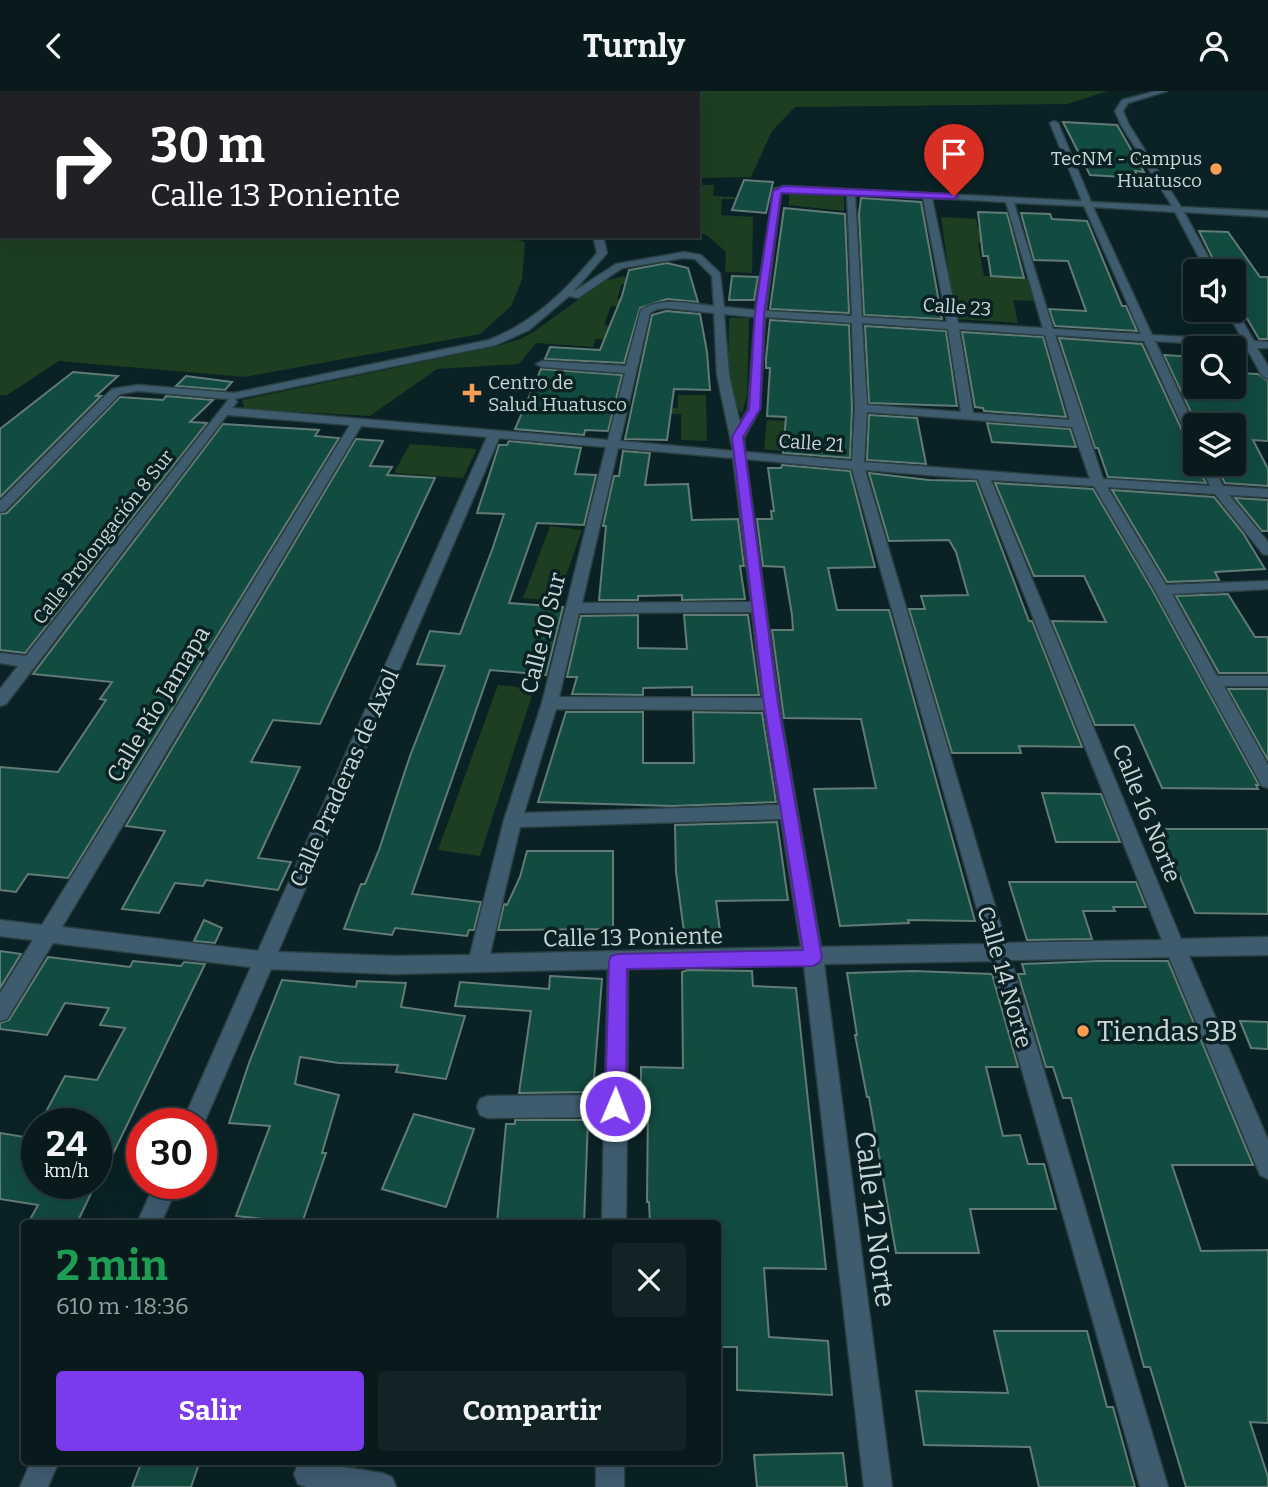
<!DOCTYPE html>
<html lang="es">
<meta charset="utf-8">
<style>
body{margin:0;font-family:Bitter,serif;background:#112325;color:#f1f3f6;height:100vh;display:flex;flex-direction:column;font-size:26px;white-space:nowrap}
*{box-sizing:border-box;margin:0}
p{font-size:23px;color:#98a1a3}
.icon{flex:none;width:38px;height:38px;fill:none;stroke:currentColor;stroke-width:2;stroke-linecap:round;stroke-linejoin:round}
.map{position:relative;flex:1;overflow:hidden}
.side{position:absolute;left:21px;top:1129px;width:700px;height:245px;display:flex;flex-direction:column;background:#081a1c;border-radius:7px;box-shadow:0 7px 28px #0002,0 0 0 2px #29383b}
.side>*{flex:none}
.top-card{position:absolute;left:0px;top:0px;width:700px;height:147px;box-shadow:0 7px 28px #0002,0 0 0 2px #29383b;background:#202124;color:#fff;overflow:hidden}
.tools{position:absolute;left:1183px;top:168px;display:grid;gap:14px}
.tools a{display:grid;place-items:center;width:63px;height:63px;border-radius:7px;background:#081a1c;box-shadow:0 7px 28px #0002,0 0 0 2px #29383b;font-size:35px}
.speed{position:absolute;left:21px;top:1017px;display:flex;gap:14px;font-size:35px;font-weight:700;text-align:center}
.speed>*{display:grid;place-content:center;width:91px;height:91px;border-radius:50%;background:#081a1c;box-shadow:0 7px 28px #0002,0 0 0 2px #29383b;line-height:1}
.speed small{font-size:18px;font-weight:400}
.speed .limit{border:10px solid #d22;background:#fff;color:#111}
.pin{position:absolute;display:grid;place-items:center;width:60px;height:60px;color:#fff;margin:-72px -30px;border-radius:50% 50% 50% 0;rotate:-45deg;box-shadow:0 0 7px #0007}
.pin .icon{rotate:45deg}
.me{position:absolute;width:77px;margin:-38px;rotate:1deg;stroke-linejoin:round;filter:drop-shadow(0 0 5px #0008)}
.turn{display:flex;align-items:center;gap:24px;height:147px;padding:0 35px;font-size:32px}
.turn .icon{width:91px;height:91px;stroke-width:2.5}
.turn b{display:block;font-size:49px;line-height:60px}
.round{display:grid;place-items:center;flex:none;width:74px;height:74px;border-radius:7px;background:#112325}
.summary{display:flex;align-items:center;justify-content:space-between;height:119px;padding:0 35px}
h1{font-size:42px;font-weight:700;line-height:52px;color:#1e9e55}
.primary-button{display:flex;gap:14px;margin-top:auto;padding:14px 35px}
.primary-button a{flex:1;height:80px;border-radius:7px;background:#7c3aed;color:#fff;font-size:28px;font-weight:700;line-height:80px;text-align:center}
.primary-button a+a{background:#112325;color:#f1f3f6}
header{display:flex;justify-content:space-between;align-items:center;height:91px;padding:0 35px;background:#081a1c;font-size:32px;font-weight:700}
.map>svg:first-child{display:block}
.green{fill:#1d3e21}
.building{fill:#124b40;stroke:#627b74;stroke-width:2}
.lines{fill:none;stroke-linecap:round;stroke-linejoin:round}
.minor-casing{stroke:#293f42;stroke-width:3}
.minor{fill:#3f5c6f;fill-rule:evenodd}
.route{fill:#7c3aed;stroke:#51269a;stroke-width:2}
.poi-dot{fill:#fc9d54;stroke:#0a2225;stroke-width:2.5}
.labels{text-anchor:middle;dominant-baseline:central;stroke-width:7;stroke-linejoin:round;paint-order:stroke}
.far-poi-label{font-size:19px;fill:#cad7d9;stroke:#0a2225;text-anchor:end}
.far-street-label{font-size:19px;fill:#cad7d9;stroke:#0a2225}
.street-label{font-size:23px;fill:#cad7d9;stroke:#0a2225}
.near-poi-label{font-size:28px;fill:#cad7d9;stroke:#0a2225;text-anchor:start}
.near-street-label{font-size:28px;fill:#cad7d9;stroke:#0a2225}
</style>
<header><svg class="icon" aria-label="back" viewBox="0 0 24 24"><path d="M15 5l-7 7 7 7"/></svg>Turnly<svg class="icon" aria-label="person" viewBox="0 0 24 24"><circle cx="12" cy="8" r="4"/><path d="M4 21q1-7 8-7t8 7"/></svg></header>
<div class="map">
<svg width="1268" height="1396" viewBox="0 0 1268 1396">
<rect width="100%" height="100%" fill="#0a2225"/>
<g class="green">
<polygon points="0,0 217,0 2,2 0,42"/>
<polygon points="497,0 1108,0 1067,13 795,16 772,40 751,86 698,87 698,2"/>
<polygon points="0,62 2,145 506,145 525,151 522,189 511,215 480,243 244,286 59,270 7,304 0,304"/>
<polygon points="698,94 714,94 713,105 754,107 754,109 722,108 721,124 753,126 752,182 725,181 726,161 708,145 698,141"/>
<polygon points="789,102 844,104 844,120 789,114"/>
<polygon points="941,126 976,128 978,138 1009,140 1012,154 978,152 984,185 1029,188 1034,210 1013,209 1018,232 955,228"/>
<polygon points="624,185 629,191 621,194 617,208 630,209 630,216 611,215 604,234 624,237 621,248 596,248 593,256 536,252 519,273 437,278 370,325 245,318 242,309 494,256 521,248 536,239 604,190"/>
<path d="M729,227h20l-2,77 -5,19c-18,-28 -13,-64 -13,-96z"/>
<polygon points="678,304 706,304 707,350 681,349 681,323 634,322 635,316 678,317"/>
<polygon points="767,329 786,330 784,360 764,358"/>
<polygon points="410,353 477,358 463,387 394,382"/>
<polygon points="550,435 582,439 557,510 523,507"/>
<polygon points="498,594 534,598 480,765 438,759"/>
</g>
<g class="building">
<polygon points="1063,31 1117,34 1144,81 1135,80 1138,87 1090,84"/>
<polygon points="744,89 773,91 766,122 732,119"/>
<polygon points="861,107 921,111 942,228 864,224 859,123"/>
<polygon points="784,117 845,123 849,222 770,218"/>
<polygon points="978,121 1007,122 1024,187 991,185 988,165 983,165"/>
<polygon points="1021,122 1050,123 1052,128 1087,130 1122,215 1126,215 1137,240 1055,235 1049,218 1086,220 1068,170 1034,169"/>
<polygon points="1199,140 1228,141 1260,186 1268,186 1268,248 1259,248 1234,205 1234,180 1219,180"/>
<polygon points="667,172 688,177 698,211 667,208 640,217 624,272 545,268 550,256 600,259 622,205 629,179"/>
<polygon points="732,185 758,186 754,209 729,209"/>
<polygon points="666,220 700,223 707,261 710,299 674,298 667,349 625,348 652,224"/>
<polygon points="770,229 849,234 852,317 850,367 783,362 786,326 767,325 770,277 766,277 766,267"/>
<polygon points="865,235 946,240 957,315 869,312"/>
<polygon points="962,241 1043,246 1066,326 984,320 983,317 975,316"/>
<polygon points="1059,247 1142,253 1187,350 1195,356 1195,373 1206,392 1108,386 1098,357 1095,357"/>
<polygon points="1164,264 1195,266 1195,296 1234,296 1234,275 1237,282 1258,283 1268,290 1268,350 1253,349 1268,378 1268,395 1225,392 1215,373 1234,373 1234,334 1197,334"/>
<polygon points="541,278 622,284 608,340 585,339 584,344 515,338"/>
<polygon points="73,281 118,285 96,305 101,305 0,406 0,338"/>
<polygon points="186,285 232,291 225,299 176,295"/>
<polygon points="166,305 213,309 190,331 207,332 25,562 0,559 0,423 7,422 120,306 163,309"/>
<polygon points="869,324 917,327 926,373 867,369"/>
<polygon points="987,332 1070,338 1076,356 992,351"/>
<polygon points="223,333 319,339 315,345 339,347 68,787 28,783 16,801 0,799 0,676 58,681 106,609 100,608 112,591 33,583"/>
<polygon points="356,348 383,350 370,375 392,376 387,384 435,387 320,633 273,629 251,671 300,676 258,767 291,771 278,799 206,789 203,795 175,792 159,822 122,818 165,740 126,735"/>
<polygon points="509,350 581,357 575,383 596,384 584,434 537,432 509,512 563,516 546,584 490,579 412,803 481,811 474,839 469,839 467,845 395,837 392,844 344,838 361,793 365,793 379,759 410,665 445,575 417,573 430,540 460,543 492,459 504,423 477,422 499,354 507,354"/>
<polygon points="623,360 650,362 645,394 688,393 692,429 738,428 744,475 740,475 745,508 682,509 682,504 638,505 638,509 599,509 606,435 603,435 614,385 619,385"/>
<polygon points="782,374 850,380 875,476 828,477 837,519 889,519 975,830 908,829 909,832 840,835 814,698 876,697 861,628 784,627 772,539 793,539 792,524 784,476 763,475 757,428 772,428 771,420 774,420 768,377 781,377"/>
<polygon points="869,382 929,389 976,390 1029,530 1032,530 1082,656 1019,655 1021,662 952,662 909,518 925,518 921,505 968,504 956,461 949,449 889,450"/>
<polygon points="995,392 1093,398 1153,500 1259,694 1256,694 1258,698 1162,697 1134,634 1095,634 1052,530 1106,531 1084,485 1034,485"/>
<polygon points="1112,399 1214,406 1243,442 1265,478 1215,481 1219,489 1167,491"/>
<polygon points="1235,407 1268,409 1268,440 1262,440"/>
<polygon points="1228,503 1255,546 1268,546 1268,582 1219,582 1176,505"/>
<polygon points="638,524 638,557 687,558 684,524 748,524 759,604 692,604 692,596 643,597 643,604 572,603 577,586 567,586 581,525"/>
<polygon points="1228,598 1268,598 1268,669"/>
<polygon points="566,621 643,621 643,672 694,672 693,621 762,622 776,711 673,715 538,711"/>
<polygon points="1042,702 1101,703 1120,751 1056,751"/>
<polygon points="777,731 788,809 716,810 720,840 684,841 676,781 675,734"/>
<polygon points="1146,738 1268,738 1268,823 1195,822 1174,772 1162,777"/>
<polygon points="527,760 613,760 613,838 498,839 504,813 507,814 520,786"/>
<polygon points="1009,791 1136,791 1146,816 1113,816 1115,820 1083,820 1092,848 1027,849"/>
<polygon points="204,829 222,837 215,852 194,850"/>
<polygon points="0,860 21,863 0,897"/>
<polygon points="48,866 130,876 133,870 181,875 184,871 205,873 96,1098 96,1032 40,1032 65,985 97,989 125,937 100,934 109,917 65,912 47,944 0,938 0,932 9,929"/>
<polygon points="1099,870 1168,870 1253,1074 1172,1074 1201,1160 1268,1159 1268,1332 1250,1331 1268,1386 1268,1396 1186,1396 1150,1276 1144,1276 1071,1007 1063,1007 1053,976 1046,976 1018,883 1025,883 1022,873"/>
<polygon points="688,879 752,880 753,895 796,897 826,1178 764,1177 769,1246 828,1250 832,1304 737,1299 737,1256 718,1256 718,1132 650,1132 649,1111 647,1111 648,1011 641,1011 641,976 683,977 682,881"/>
<polygon points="914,880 992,883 1018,976 986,976 1003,1045 1020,1044 1028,1073 1044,1073 1056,1118 970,1118 979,1162 896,1162 869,1006 867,1006 855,944 857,944 847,882"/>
<polygon points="550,885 602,888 593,1001 519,1002 531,920 455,915 460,891 549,898"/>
<polygon points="282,889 356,896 357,890 406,892 401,916 465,925 446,988 396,981 398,974 339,972 300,966 295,993 339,1004 322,1062 326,1062 302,1132 236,1125 270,1035 229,1032 249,972"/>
<polygon points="1240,930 1268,931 1268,958 1251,957"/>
<polygon points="414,1023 474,1038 446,1116 382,1098"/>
<polygon points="515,1029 588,1029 584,1132 497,1132 506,1033 515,1033"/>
<polygon points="0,1042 37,1048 37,1092 96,1092 77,1132 28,1132 38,1114 0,1108"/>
<polygon points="994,1240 1087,1240 1107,1316 1113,1316 1135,1396 1039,1396 1030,1356 924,1354 916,1300 1008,1302"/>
<polygon points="843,1362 847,1396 757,1396 754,1364"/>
<polygon points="142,1370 200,1370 191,1396 132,1396"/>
</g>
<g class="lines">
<g class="minor-casing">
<g id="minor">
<path d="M1156,0h11l-39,12 -5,8 6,14 52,82 87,4v6l-84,-5 32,59h-10l-31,-59 -82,-5 59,128 91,5 -17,-30 9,-2 19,33 14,1v6h-11l11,18v13l-6,-3 -16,-29 -91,-6 40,86v17l-6,-4 -45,-99 -89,-6 48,144 107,7 -10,-22h12l11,22 45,3v8l-39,-2 39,47v13l-5,-1 -48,-60 -108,-7 59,98 102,-4v8l-96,5 45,82h51v10h-44l44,79v23l-6,-2 -107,-196 -61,-104 -103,-6 190,459 87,-2v18l-79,1 79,184v39l-8,-4 -91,-218 -158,3 157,527h-28l-149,-526 -167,3 68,523h-28l-60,-522 -176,4 -2,254h-24l2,-106 -116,1 -8,-3 -3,-8 3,-8 8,-3 117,-1 3,-126 -214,5 -123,-5 -70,161v-7h-19l69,-156 -198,-24 -46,76 -7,2v-28l33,-53 -33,-4v-16l42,5 308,-500 -123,-10 -221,289 -6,2v-17l18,-23 -18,-3v-10l26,3 203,-257 -91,-8 -18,3 -115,117 -5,1v-11l112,-112 26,-4 96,8 255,-53c46,-18 77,-50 108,-87l-4,-17h10l4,17 -34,39 43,-28 68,-12 17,3 19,18 4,34 31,3 19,-121 10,-3 298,15 -32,-78 4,-2 4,2 33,79 81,4 -51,-81 -6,-14 7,-11zM781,101l66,1 5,123 -86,-5zM855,103l68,4 24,124 -85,-5zM932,107l74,4 37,126 -85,-5zM1014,112l70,3 57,128 -88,-5zM684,167l11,1 17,17 2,30c-24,-2 -52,-10 -73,4l-15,56 -84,-5 -6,3 6,3 83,6 -17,67 -376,-32 5,-6 -3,-3 262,-54 33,-15 40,-34 9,2 44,-30zM666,217l48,5 3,62 16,76 -113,-10 30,-128 7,-4zM724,223l31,3 -7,92 -8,14 -11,-48zM765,226l87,6 3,85 -3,53 -107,-9 -1,-14 16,-29zM862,232l86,6 13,83 -94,-7zM959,238l86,6 25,85 -97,-7zM867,321l205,15 18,52 -226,-17zM361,335l126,11 -229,514 -196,-24zM499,347l107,9 -64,256 -38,117 -34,135 -76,1 -116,-4zM618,357l115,10 18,144 -169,1zM746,368l106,10 135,475 -166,3 -42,-243zM865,379l113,9 184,461 -156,3zM752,521l10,86 -203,-1 20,-84zM556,618l208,1 15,95 -255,8zM781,728l20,128 -311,7 30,-127z"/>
<polygon points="155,1092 179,1092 161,1132 137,1132"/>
<polygon points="31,1370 59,1370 48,1396 20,1396"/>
<polygon points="305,1370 382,1382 392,1386 396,1396 306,1396 298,1393 294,1383 298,1373"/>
<rect x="596" y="1370" width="28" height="26"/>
</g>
</g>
<use href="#minor" class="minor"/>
</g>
<polygon class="route" points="784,95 954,103 958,105 954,108 781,102 764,223 760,318 743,346 778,613 822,867 819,872 813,875 627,878 626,1015 623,1022 615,1025 608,1022 605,1015 609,871 611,865 618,863 803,859 764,613 732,346 749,318 755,223 773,100"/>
<g class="poi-dot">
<circle cx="1216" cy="78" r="7"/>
<path d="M468.5 291.5h7v7h7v7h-7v7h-7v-7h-7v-7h7z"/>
<circle cx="1083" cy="940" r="7"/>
</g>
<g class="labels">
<g class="far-poi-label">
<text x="1202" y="67">TecNM - Campus<tspan x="1202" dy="22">Huatusco</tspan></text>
<text x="488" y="291" text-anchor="start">Centro de<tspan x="488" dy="22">Salud Huatusco</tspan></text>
</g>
<g class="far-street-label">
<text transform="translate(957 216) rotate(4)">Calle 23</text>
<text transform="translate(811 352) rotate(4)">Calle 21</text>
<text transform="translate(103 446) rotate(-52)">Calle Prolongación 8 Sur</text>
</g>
<g class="street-label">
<text transform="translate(543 542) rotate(-76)">Calle 10 Sur</text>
<text transform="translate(158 613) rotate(-59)">Calle Río Jamapa</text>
<text transform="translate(344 687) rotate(-66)">Calle Praderas de Axol</text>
<text transform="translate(1147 722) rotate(68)">Calle 16 Norte</text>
<text transform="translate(633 846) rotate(-1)">Calle 13 Poniente</text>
<text transform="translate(1005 886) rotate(74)">Calle 14 Norte</text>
</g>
<g class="near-poi-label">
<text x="1097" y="940">Tiendas 3B</text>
</g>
<g class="near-street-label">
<text transform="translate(875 1128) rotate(83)">Calle 12 Norte</text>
</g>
</g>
</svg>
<div class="tools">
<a><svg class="icon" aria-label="sound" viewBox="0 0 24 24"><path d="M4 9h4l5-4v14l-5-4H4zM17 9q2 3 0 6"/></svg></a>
<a><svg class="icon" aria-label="search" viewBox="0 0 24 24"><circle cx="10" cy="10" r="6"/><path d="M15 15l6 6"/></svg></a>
<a><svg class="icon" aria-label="layers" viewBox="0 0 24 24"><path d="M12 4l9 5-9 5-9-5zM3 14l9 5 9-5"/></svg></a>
</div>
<div class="speed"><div>24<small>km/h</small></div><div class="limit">30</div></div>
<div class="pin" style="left:954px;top:105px;background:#d93025"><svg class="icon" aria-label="arrive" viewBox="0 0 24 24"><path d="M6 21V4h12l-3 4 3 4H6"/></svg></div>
<svg class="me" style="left:615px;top:1015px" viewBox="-20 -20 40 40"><circle r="17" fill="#7c3aed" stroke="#fff" stroke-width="3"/><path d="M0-11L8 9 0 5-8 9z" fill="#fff"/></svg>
<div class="top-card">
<div class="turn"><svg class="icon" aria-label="right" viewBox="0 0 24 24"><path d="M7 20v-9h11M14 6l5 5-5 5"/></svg><div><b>30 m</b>Calle 13 Poniente</div></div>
</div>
<section class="side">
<div class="summary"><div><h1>2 min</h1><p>610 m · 18:36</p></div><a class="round"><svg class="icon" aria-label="close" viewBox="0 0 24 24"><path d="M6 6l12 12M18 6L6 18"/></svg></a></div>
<div class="primary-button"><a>Salir</a><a>Compartir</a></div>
</section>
</div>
